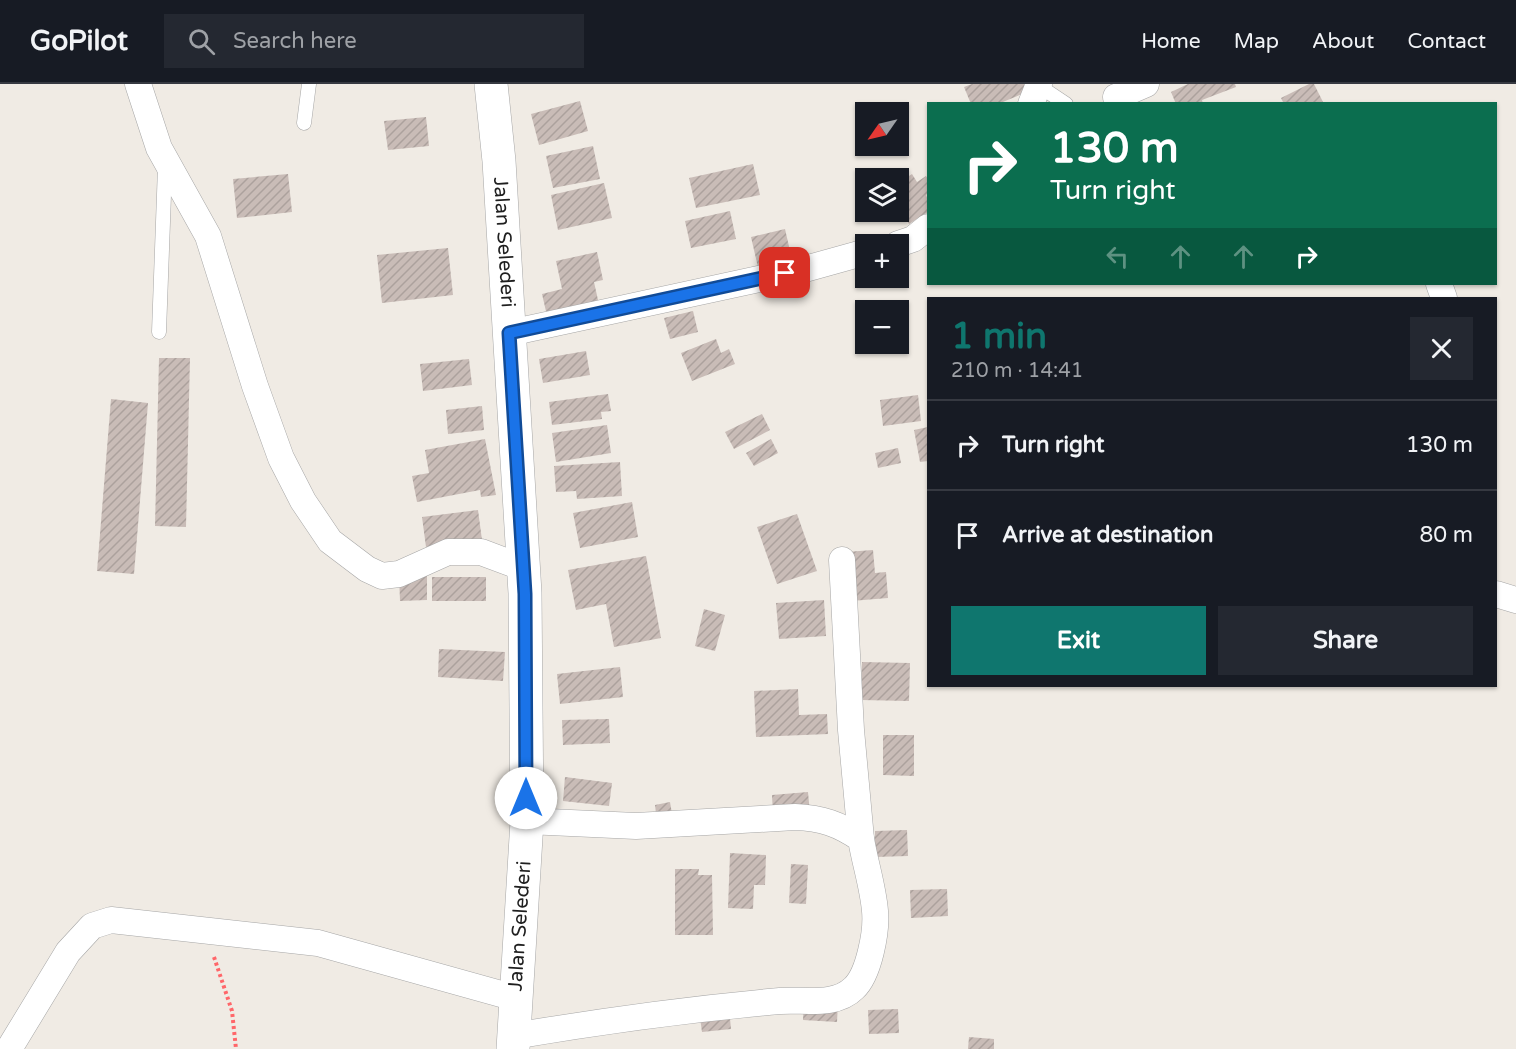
<!DOCTYPE html>
<meta charset="utf-8">
<style>
body{margin:0;font-family:"Varela Round",sans-serif;background:#242831;color:#f1f3f6;height:100vh;display:flex;flex-direction:column;font-size:22px;white-space:nowrap}
*{box-sizing:border-box;margin:0}
p{font-size:20px;color:#9ea1a6}
.icon{flex:none;width:33px;height:33px;fill:none;stroke:currentColor;stroke-width:2;stroke-linecap:round;stroke-linejoin:round}
.map{position:relative;flex:1;overflow:hidden}
.sheet{position:absolute;left:927px;top:213px;width:570px;height:390px;display:flex;flex-direction:column;background:#171b24;border-radius:0px;box-shadow:0 2px 4px #0004}
.sheet>*{flex:none}
.top-card{position:absolute;left:927px;top:18px;width:570px;height:183px;border-radius:0px;box-shadow:0 2px 4px #0004;background:#0b6e4f;color:#fff;overflow:hidden}
.needle{width:39px;rotate:236deg}
.tools{position:absolute;left:855px;top:18px;display:grid;gap:12px}
.tools a{display:grid;place-items:center;width:54px;height:54px;border-radius:0px;background:#171b24;box-shadow:0 2px 4px #0004;font-size:30px}
.pin{position:absolute;display:grid;place-items:center;width:51px;height:51px;color:#fff;margin:-26px;border-radius:12px;box-shadow:0 3px 9px #0006}
.me{position:absolute;width:66px;margin:-33px;rotate:0deg;stroke-linejoin:round;filter:drop-shadow(0 0 4px #0008)}
.turn{display:flex;align-items:center;gap:21px;height:126px;padding:0 24px;font-size:27px}
.turn .icon{width:78px;height:78px;stroke-width:2.5}
.turn b{display:block;font-size:42px;line-height:51px}
.lanes{display:flex;align-items:center;height:57px;padding:0 24px;background:#0003;justify-content:center;gap:30px;direction:ltr}
.lanes .off{opacity:.35}
.round{display:grid;place-items:center;flex:none;width:63px;height:63px;border-radius:0px;background:#242831}
.head{display:flex;align-items:center;justify-content:space-between;height:102px;padding:0 24px}
h1{font-size:36px;font-weight:800;line-height:45px;color:#0f766e}
.button{display:flex;gap:12px;margin-top:auto;padding:12px 24px}
.button a{flex:1;height:69px;border-radius:0px;background:#0f766e;color:#fff;font-size:24px;font-weight:800;line-height:69px;text-align:center}
.button a+a{background:#242831;color:#f1f3f6}
ul{padding:0;list-style:none}
li{display:flex;align-items:center;gap:18px;height:90px;padding:0 24px;border-top:2px solid #363941}
li div{flex:1}
li b{display:block;font-size:22px}
li em{font-style:normal}
header{display:flex;align-items:center;gap:36px;box-sizing:border-box;height:84px;padding:0 30px;background:#171b24;border-bottom:2px solid #363941}
header strong{font-size:28px}
nav{display:flex;gap:33px;margin-inline-start:auto;font-size:21px}
.search{width:420px;height:54px;background:#242831;display:flex;align-items:center;gap:15px;box-sizing:border-box;padding:0 21px;border-radius:0px;color:#9ea1a6;font-size:22px}
.map>svg:first-child{display:block}
.building{fill:url(#building-hatch)}
.lines{fill:none;stroke-linecap:round;stroke-linejoin:round}
.service-casing{stroke:#a6a6a6;stroke-width:15}
.minor-casing{stroke:#a6a6a6;stroke-width:27}
.tertiary-casing{stroke:#a6a6a6;stroke-width:34}
.path{stroke:#ff6669;stroke-width:4;stroke-dasharray:3 3;stroke-linecap:butt}
.service{stroke:#fff;stroke-width:14}
.minor{stroke:#fff;stroke-width:26}
.tertiary{stroke:#fff;stroke-width:33}
.route-casing{stroke:#114b97;stroke-width:15}
.route{stroke:#1a73e8;stroke-width:10}
.labels{text-anchor:middle;dominant-baseline:central;stroke-width:6;stroke-linejoin:round;paint-order:stroke}
.street-label{font-size:20px;fill:#1f1f1f;stroke:#fff}
</style>
<header>
<strong>GoPilot</strong>
<div class="search"><svg class="icon" aria-label="search" viewBox="0 0 24 24"><circle cx="10" cy="10" r="6"/><path d="M15 15l6 6"/></svg>Search here</div>
<nav><a>Home</a><a>Map</a><a>About</a><a>Contact</a></nav>
</header>
<div class="map">
<svg width="1516" height="965" viewBox="0 0 1516 965">
<defs>
<pattern id="building-hatch" width="6" height="6" patternUnits="userSpaceOnUse" patternTransform="scale(1.5)"><rect width="6" height="6" fill="#c9bcb7"/><path d="M-1 1l2-2M0 6l6-6M5 7l2-2" fill="none" stroke="#aca19d"/></pattern>
</defs>
<rect width="100%" height="100%" fill="#f0ebe4"/>
<g class="building">
<polygon points="972,0 1024,0 1027,8 998,20 971,20 964,3"/>
<polygon points="1188,0 1235,0 1236,3 1202,16 1203,20 1176,20 1171,8"/>
<polygon points="1309,0 1314,0 1324,20 1284,20 1281,14"/>
<polygon points="580,17 588,47 539,61 531,30"/>
<polygon points="426,33 429,62 388,66 384,37"/>
<polygon points="593,62 600,95 553,104 546,72"/>
<polygon points="753,80 760,111 696,124 689,94"/>
<polygon points="288,90 292,128 237,134 233,95"/>
<polygon points="912,90 917,98 926,92 928,95 928,109 926,111 928,116 928,128 909,140 898,123 898,99"/>
<polygon points="604,99 612,134 558,146 551,111"/>
<polygon points="730,127 736,155 691,164 685,137"/>
<polygon points="785,145 794,184 760,192 751,153"/>
<polygon points="448,164 453,211 382,219 377,171"/>
<polygon points="597,168 603,196 594,198 600,225 548,236 542,210 562,205 556,177"/>
<polygon points="693,227 698,248 670,255 664,234"/>
<polygon points="716,255 721,269 729,265 735,280 692,297 681,269"/>
<polygon points="586,267 590,291 543,299 539,275"/>
<polygon points="159,274 190,274 186,443 155,442"/>
<polygon points="469,275 472,301 423,307 420,280"/>
<polygon points="608,310 611,327 601,328 602,335 552,341 549,318"/>
<polygon points="918,311 921,337 883,342 880,316"/>
<polygon points="111,315 148,319 134,490 97,487"/>
<polygon points="482,322 484,346 448,350 446,326"/>
<polygon points="762,330 770,346 734,365 725,348"/>
<polygon points="607,341 611,369 556,378 552,349"/>
<polygon points="928,343 928,377 920,378 914,346"/>
<polygon points="485,355 496,411 481,413 480,406 417,418 412,392 429,389 425,366"/>
<polygon points="771,355 778,369 754,382 746,369"/>
<polygon points="898,364 901,379 878,384 875,369"/>
<polygon points="620,378 622,412 577,415 576,407 556,408 554,382"/>
<polygon points="632,418 638,453 580,464 573,429"/>
<polygon points="478,426 482,456 426,463 422,433"/>
<polygon points="797,430 817,487 777,500 757,443"/>
<polygon points="873,466 875,489 886,488 888,514 851,517 846,468"/>
<polygon points="646,472 661,554 614,563 606,520 576,526 568,486"/>
<polygon points="399,490 427,490 427,516 400,517"/>
<rect x="432" y="493" width="54" height="24"/>
<polygon points="824,516 826,552 779,555 776,519"/>
<polygon points="704,525 725,531 715,567 695,562"/>
<polygon points="439,565 505,568 503,597 438,593"/>
<polygon points="862,578 910,579 909,617 861,616"/>
<polygon points="620,583 623,613 560,620 557,590"/>
<polygon points="798,605 799,631 827,630 828,650 756,653 754,607"/>
<polygon points="609,635 610,659 563,661 562,636"/>
<polygon points="883,651 914,651 914,692 883,691"/>
<polygon points="565,693 612,699 609,722 563,717"/>
<polygon points="808,708 810,730 773,731 772,711"/>
<polygon points="670,718 673,736 657,738 655,721"/>
<polygon points="907,746 908,772 875,773 875,747"/>
<polygon points="730,769 766,771 765,801 754,801 753,825 728,824"/>
<polygon points="791,780 808,781 806,820 789,819"/>
<polygon points="675,785 699,785 698,791 712,791 713,851 675,851"/>
<polygon points="947,805 948,832 911,834 910,806"/>
<polygon points="804,917 838,919 837,938 803,936"/>
<polygon points="729,924 731,945 702,948 699,926"/>
<polygon points="898,925 899,949 869,950 868,926"/>
<polygon points="969,953 994,955 994,965 968,965"/>
</g>
<g class="lines">
<g class="service-casing">
<g id="service">
<polyline points="1039,2 1066,20"/>
<polyline points="304,39 309,0"/>
<polyline points="159,248 165,83"/>
</g>
</g>
<g class="minor-casing">
<g id="minor">
<polyline points="138,0 159,64 208,152 255,302 281,374 303,417 330,457 367,485 382,492 399,490 448,468 481,468 524,484"/>
<polyline points="1116,13 1146,0"/>
<polyline points="1031,20 1039,0"/>
<polyline points="898,160 913,155 928,143"/>
<polyline points="1439,200 1444,214"/>
<polyline points="509,249 805,185 866,168"/>
<polyline points="842,476 851,646 861,755"/>
<polyline points="1496,510 1516,516"/>
<path d="M514,952c88,-15 176,-27 266,-35 24,-2 55,6 74,-13 15,-14 23,-57 21,-77 -2,-24 -10,-48 -14,-72 -22,-15 -39,-21 -66,-22l-159,9 -109,-5"/>
<polyline points="9,965 68,868 92,842 111,836 318,859 515,914"/>
</g>
</g>
<g class="tertiary-casing">
<g id="tertiary">
<path id="s1" d="M491,0l8,77 26,432 2,228 -14,228"/>
</g>
</g>
<polyline class="path" points="214,873 232,927 236,965"/>
<use href="#service" class="service"/>
<use href="#minor" class="minor"/>
<use href="#tertiary" class="tertiary"/>
</g>
<g class="lines">
<g class="route-casing">
<polyline id="route" points="526,714 525,510 509,249 785,189"/>
</g>
<use href="#route" class="route"/>
</g>
<g class="labels">
<g class="street-label">
<text stroke="none"><textPath href="#s1" startOffset="159">Jalan Selederi</textPath></text>
<text transform="translate(520 842) rotate(-86)">Jalan Selederi</text>
</g>
</g>
</svg>
<div class="tools">
<a><svg class="needle" viewBox="-14 -14 28 28"><path d="M0-13l5 13h-10z" fill="#e53935"/><path d="M0 13l5-13h-10z" fill="#9ea1a6"/></svg></a>
<a><svg class="icon" aria-label="layers" viewBox="0 0 24 24"><path d="M12 4l9 5-9 5-9-5zM3 14l9 5 9-5"/></svg></a>
<a>+</a>
<a>−</a>
</div>
<div class="pin" style="left:785px;top:189px;background:#d93025"><svg class="icon" aria-label="arrive" viewBox="0 0 24 24"><path d="M6 21V4h12l-3 4 3 4H6"/></svg></div>
<svg class="me" style="left:526px;top:714px" viewBox="-20 -20 40 40"><circle r="19" fill="#fff"/><path d="M0-13L10 11 0 6-10 11z" fill="#1a73e8"/></svg>
<div class="top-card">
<div class="turn"><svg class="icon" aria-label="right" viewBox="0 0 24 24"><path d="M7 20v-9h11M14 6l5 5-5 5"/></svg><div><b>130 m</b>Turn right</div></div>
<div class="lanes"><svg class="icon off" aria-label="left" viewBox="0 0 24 24"><path d="M17 20v-9H6M10 6l-5 5 5 5"/></svg><svg class="icon off" aria-label="ahead" viewBox="0 0 24 24"><path d="M12 20V5M6 11l6-6 6 6"/></svg><svg class="icon off" aria-label="ahead" viewBox="0 0 24 24"><path d="M12 20V5M6 11l6-6 6 6"/></svg><svg class="icon" aria-label="right" viewBox="0 0 24 24"><path d="M7 20v-9h11M14 6l5 5-5 5"/></svg></div>
</div>
<section class="sheet">
<div class="head"><div><h1>1 min</h1><p>210 m · 14:41</p></div><a class="round"><svg class="icon" aria-label="close" viewBox="0 0 24 24"><path d="M6 6l12 12M18 6L6 18"/></svg></a></div>
<ul>
<li><svg class="icon" aria-label="right" viewBox="0 0 24 24"><path d="M7 20v-9h11M14 6l5 5-5 5"/></svg><div><b>Turn right</b></div><em>130 m</em></li>
<li><svg class="icon" aria-label="arrive" viewBox="0 0 24 24"><path d="M6 21V4h12l-3 4 3 4H6"/></svg><div><b>Arrive at destination</b></div><em>80 m</em></li>
</ul>
<div class="button"><a>Exit</a><a>Share</a></div>
</section>
</div>
